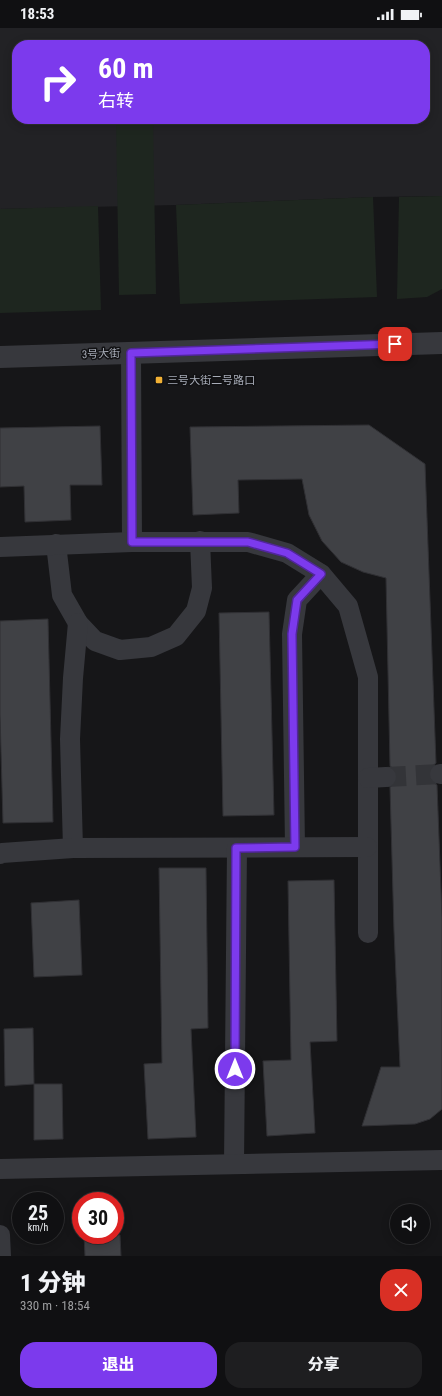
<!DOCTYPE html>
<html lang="zh">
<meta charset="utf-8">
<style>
body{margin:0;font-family:"Roboto Condensed","Noto Sans SC",sans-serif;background:#1e1e20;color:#f1f3f6;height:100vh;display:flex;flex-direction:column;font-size:15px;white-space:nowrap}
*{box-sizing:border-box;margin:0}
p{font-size:13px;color:#9c9d9f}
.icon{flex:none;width:22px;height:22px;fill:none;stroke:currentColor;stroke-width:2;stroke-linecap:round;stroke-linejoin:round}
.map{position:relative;height:1228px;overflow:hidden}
.drawer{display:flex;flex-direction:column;background:#101012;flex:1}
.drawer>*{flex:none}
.banner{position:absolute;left:12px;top:12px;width:418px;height:84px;border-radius:16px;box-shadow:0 2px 10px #0003,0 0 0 1px #303032;background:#7c3aed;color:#fff;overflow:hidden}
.tools{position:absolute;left:390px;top:1176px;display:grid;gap:8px}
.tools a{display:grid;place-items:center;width:40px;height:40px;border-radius:50%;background:#101012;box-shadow:0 2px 10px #0003,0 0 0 1px #303032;font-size:20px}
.speed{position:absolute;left:12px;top:1164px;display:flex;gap:8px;font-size:20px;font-weight:700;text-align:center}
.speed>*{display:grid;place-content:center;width:52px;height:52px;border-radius:50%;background:#101012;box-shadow:0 2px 10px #0003,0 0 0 1px #303032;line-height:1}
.speed small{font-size:10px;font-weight:400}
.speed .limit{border:6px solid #d22;background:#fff;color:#111}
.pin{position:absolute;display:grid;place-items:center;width:34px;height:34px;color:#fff;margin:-17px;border-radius:8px;box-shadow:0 2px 6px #0006}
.me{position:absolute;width:44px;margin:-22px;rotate:0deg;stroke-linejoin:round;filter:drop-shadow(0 0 3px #0008)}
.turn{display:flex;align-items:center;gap:14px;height:84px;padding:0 20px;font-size:18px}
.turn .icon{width:52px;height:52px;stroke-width:2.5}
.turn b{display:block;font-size:28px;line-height:34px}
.round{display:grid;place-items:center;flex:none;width:42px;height:42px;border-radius:16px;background:#1e1e20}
.summary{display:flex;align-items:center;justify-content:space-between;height:68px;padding:0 20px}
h1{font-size:24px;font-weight:800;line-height:30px}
.action{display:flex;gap:8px;margin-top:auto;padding:8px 20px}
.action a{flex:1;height:46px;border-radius:16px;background:#7c3aed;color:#fff;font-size:16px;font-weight:800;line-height:46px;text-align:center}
.action a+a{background:#1e1e20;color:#f1f3f6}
.status{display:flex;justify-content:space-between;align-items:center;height:28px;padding:0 20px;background:#101012;direction:ltr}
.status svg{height:11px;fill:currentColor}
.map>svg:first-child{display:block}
.built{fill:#222225;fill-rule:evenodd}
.green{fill:#1e261f}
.building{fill:#404145;stroke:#303034}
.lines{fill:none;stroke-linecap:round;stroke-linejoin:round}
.minor-tunnel{stroke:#333438;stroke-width:20;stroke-dasharray:20 10;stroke-linecap:butt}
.minor{stroke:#37383d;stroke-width:20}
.tertiary{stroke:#37383d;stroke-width:22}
.route-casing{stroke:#51269a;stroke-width:10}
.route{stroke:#7c3aed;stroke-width:7}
.poi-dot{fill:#f2b134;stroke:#111113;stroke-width:1.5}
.labels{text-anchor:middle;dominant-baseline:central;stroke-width:3;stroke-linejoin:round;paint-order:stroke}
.street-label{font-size:11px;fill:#a8adb8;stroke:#111113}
.poi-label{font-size:11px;fill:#a8adb8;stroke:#111113;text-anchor:start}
</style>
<div class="status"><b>18:53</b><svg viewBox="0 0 49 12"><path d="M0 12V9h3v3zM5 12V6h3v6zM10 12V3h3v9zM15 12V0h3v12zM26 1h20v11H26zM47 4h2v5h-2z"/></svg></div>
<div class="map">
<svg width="442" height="1228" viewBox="0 0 442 1228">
<rect width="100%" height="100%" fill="#161618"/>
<path class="built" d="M0,0h442v168l-69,1 -197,8 -176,4zM17,17h408v74h-408z"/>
<g class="green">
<polygon points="116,91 153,91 156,266 119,267"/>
<polygon points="442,168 442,261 427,269 397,271 399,169"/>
<polygon points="373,169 377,269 180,276 176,177"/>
<polygon points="98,178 101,282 0,285 0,181"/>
</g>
<g class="building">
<polygon points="369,397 425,436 436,735 430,740 429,746 430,752 437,757 442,889 442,1081 430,1091 415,1096 362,1098 381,1039 400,1039 394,903 390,759 396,755 397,749 395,742 390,738 386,550 363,544 341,534 322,513 309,487 302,451 238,452 239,485 193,487 190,399"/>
<polygon points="100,398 102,457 70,457 71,492 25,494 24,458 0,459 0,400"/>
<polygon points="269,584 274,787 223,788 219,585"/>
<polygon points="48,591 53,794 3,795 0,687 0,593"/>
<polygon points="159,840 206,840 208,1000 191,1001 196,1109 148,1111 144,1036 162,1035"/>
<polygon points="334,852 337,1013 310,1014 315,1105 267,1108 263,1033 291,1032 288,853"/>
<polygon points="79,872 82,947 34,949 31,875"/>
<polygon points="33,1000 34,1056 5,1058 4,1001"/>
<polygon points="34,1056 62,1056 63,1111 34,1112"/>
<polygon points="84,1207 120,1207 121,1228 85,1228"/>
</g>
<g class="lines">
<polyline class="minor-tunnel" points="386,749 440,746"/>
<g class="minor">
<polyline points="131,325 132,514"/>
<polyline points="56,516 62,567 78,595 95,613 120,622 151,619 176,608 196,583 202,560 200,513"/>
<polyline points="0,519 132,514 248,514 287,525 321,546 348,578 368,649 368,905"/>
<polyline points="440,746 442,746"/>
<polyline points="368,750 386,749"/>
<polyline points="295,819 292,606 297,572 321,546"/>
<polyline points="73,820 70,711 73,650 78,595"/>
<polyline points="0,826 2,825 73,820 367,819"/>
<polyline points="234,1136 237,820"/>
<polyline points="0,1141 442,1132"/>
<polyline points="0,1207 1,1228"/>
</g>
<polyline class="tertiary" points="0,329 442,315"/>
</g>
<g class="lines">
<g class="route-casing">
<polyline id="route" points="235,1041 236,820 295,819 292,606 297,572 321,546 287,525 248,514 132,514 131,325 395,316"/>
</g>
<use href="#route" class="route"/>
</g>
<rect class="poi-dot" x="155" y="348" width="8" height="8" rx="2"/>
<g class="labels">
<g class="street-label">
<text transform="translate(101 326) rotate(-2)">3号大街</text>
</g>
<g class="poi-label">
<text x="167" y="352">三号大街二号路口</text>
</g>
</g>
</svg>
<div class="tools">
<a><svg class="icon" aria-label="sound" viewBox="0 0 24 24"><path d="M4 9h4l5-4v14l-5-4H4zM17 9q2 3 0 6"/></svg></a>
</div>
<div class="speed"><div>25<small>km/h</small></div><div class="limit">30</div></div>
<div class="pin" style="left:395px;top:316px;background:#d93025"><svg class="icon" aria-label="arrive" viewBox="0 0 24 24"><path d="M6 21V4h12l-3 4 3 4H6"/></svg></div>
<svg class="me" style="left:235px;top:1041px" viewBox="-20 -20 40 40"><circle r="17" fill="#7c3aed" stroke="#fff" stroke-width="3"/><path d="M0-11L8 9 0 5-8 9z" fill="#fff"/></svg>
<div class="banner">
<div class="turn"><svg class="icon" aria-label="right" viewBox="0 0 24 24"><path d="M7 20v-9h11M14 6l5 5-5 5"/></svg><div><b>60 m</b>右转</div></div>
</div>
</div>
<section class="drawer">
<div class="summary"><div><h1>1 分钟</h1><p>330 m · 18:54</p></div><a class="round" style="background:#d93025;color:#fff"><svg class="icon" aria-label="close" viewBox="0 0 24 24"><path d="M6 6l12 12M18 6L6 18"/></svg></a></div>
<div class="action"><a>退出</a><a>分享</a></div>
</section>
